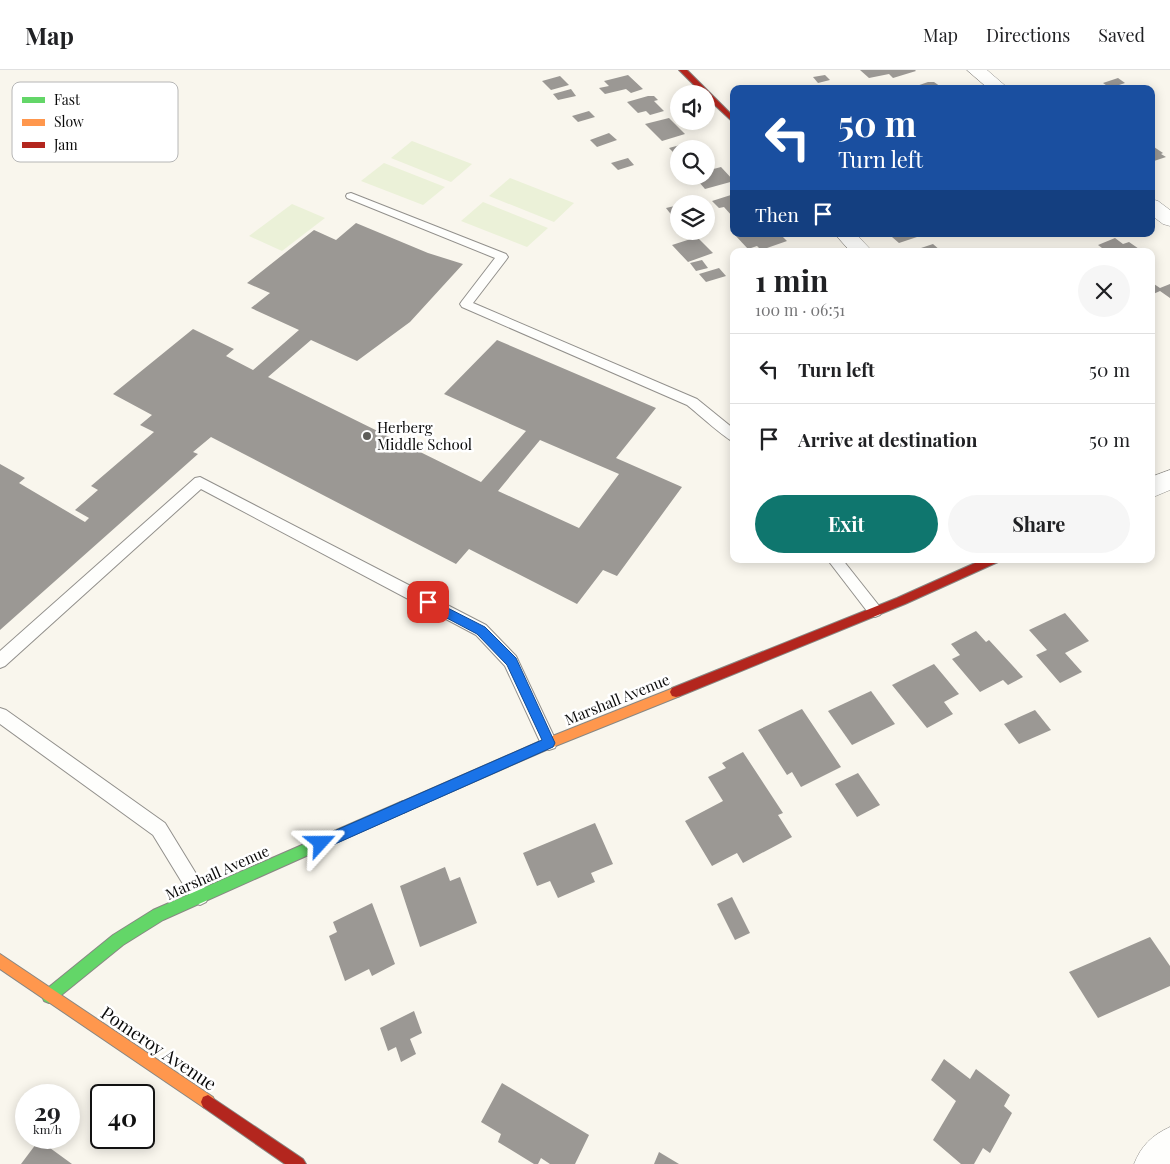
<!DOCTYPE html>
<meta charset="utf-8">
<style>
body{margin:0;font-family:"Playfair Display",serif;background:#f6f6f6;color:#202124;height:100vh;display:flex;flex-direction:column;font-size:19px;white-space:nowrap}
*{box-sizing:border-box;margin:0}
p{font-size:16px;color:#757577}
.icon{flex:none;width:28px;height:28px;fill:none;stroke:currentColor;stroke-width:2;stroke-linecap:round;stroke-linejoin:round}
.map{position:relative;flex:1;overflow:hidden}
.drawer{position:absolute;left:730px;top:178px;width:425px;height:315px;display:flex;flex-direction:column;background:#fff;border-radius:10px;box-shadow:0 2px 12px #0003}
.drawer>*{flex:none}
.top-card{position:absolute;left:730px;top:15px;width:425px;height:152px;border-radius:10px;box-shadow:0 2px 12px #0003;background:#1a4fa0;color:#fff;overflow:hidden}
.tools{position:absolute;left:670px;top:15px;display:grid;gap:10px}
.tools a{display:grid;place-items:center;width:45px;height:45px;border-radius:50%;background:#fff;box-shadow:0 2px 12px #0003;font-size:25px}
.speed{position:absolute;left:15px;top:1014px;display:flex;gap:10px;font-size:25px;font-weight:700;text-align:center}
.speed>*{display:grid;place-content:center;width:65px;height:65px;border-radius:50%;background:#fff;box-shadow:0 2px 12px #0003;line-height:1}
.speed small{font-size:12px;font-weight:400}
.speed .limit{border:2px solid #111;border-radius:8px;background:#fff;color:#111}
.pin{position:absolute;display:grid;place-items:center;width:42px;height:42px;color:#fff;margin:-21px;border-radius:10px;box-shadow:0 2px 8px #0006}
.me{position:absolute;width:55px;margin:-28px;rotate:66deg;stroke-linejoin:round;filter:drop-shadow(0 0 4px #0008)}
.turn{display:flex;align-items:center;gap:18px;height:105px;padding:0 25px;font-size:22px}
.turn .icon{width:65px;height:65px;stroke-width:2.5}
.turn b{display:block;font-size:35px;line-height:42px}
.then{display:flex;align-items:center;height:48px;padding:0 25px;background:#0003;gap:10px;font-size:19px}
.round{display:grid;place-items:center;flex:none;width:52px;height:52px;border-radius:26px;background:#f6f6f6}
.overview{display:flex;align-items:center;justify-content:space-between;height:85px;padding:0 25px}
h1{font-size:30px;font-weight:700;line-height:38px}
.button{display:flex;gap:10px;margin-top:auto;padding:10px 25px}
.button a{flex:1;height:58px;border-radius:30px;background:#0f766e;color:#fff;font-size:20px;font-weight:700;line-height:58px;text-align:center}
.button a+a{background:#f6f6f6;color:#202124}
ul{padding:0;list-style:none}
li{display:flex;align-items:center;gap:15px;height:70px;padding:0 25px;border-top:1px solid #e0e0e0}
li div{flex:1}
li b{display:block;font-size:19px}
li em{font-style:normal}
header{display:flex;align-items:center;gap:30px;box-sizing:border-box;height:70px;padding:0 25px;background:#fff;border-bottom:1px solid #e0e0e0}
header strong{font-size:24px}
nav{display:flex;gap:28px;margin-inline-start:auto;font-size:18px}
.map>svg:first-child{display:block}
.pitch{fill:#ebf1d8}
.building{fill:#9b9894;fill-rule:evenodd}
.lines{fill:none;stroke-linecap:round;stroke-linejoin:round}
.lane-casing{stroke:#92908c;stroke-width:2}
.street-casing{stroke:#92908c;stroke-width:1}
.fast-casing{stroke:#888783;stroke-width:2}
.slow-casing{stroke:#888783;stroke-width:2}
.jam-casing{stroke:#888783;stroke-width:2}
.lane{fill:#fefefc;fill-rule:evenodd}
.street{fill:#fefefc;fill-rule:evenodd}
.fast{fill:#63d668;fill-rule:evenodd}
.slow{fill:#ff974d;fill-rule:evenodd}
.jam{fill:#b3261e;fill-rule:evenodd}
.route{fill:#1a73e8;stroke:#114b97}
.poi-dot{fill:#5e5d59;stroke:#fff;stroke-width:2}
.labels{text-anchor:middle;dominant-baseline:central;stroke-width:5;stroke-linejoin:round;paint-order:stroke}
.poi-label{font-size:15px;fill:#0a0a0a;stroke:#fff;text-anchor:start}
.street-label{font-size:15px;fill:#0a0a0a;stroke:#fff}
.near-street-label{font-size:18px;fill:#0a0a0a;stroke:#fff}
.key{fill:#fff;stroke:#b6b6b6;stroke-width:1}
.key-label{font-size:14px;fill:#0a0a0a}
</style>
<header>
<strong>Map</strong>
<nav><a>Map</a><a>Directions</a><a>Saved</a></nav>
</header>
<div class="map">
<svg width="1170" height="1094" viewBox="0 0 1170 1094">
<rect width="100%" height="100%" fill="#f9f6ed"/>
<g class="pitch">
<polygon points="412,71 472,94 451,112 391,88"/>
<polygon points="384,93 445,117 423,135 361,111"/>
<polygon points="510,108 574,133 554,152 489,126"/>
<polygon points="483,132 548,158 527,177 461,151"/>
<polygon points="292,134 325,148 282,181 249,166"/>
</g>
<g class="building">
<polygon points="860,0 915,0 916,1 893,8 889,4 869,8"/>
<polygon points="628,5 643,19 631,23 626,19 605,24 599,18 609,16 604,11"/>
<polygon points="825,5 830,10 818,13 813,7"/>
<polygon points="560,6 569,15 551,20 542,11"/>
<polygon points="1118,8 1125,13 1110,18 1103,13"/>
<polygon points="928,12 934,12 944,19 908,19"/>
<polygon points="571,19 576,26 558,30 553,24"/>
<polygon points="648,26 654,26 658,30 654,31 664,41 650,45 646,41 638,43 627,32"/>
<polygon points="589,41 595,47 578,52 572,46"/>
<polygon points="669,48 685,64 662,71 645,54"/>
<polygon points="609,63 617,70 597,77 590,70"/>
<polygon points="691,72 698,79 679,79 679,88 669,78"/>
<polygon points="1151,75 1163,83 1161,84 1166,87 1151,92"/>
<polygon points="628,88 634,95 618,100 611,93"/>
<polygon points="721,97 734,111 705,119 699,112 694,113 688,106 706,106 706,101"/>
<polygon points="734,124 734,145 732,146 724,137 719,138 712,131"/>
<polygon points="679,135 679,145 673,147 666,138"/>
<path d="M356,153l72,30 35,11 -53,58 -53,39 -46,-21 -43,37 213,105 45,-51 -82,-37 53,-54 159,68 -40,50 66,29 -65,89 -14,-6 -26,34 -108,-55 -13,15 -245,-127 -18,15 5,2 -198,176v-166l25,14 -6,5 66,39 4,-4 -14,-8 23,-20 -7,-4 63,-54 -14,-7 12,-10 -39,-21 80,-65 41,20 -8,7 27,14 46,-40 -48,-22 19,-15 -23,-10 67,-53 22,10zM540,370l79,34 -40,54 -81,-37z"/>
<polygon points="734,164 780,164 787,171 761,180 757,176 748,179"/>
<polygon points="894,164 926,164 899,173 892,167 896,165"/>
<polygon points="697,167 713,183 688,192 672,175"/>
<polygon points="1115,168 1123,174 1129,172 1142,181 1106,181 1098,175"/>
<polygon points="933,174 941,181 912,181"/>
<polygon points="702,190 708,198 696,201 690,193"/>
<polygon points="719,198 726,206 706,212 699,204"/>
<polygon points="1151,212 1160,218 1170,214 1170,228 1160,221 1151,225"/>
<polygon points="1065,543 1089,571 1065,583 1082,602 1060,613 1036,585 1047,580 1029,560"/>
<polygon points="976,561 986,572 989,570 1023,607 1008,615 1003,610 980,622 952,589 960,585 951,574"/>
<polygon points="934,594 959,624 944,632 953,644 927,658 892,615"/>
<polygon points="871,621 895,654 852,675 828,641"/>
<polygon points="802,639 841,697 801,717 792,702 787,705 758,660"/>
<polygon points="1035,640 1051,660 1019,674 1004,654"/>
<polygon points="743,682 783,743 778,745 792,767 743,793 737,783 712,796 685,751 723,731 708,707 726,698 722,693"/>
<polygon points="858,703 880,735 857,747 835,714"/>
<polygon points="595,753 613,794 591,803 595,812 558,828 550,811 537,816 523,783"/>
<polygon points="445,797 450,811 460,807 477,853 420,877 400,816"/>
<polygon points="732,827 750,863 735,870 717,834"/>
<polygon points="372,833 395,894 372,906 369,899 345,911 329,866 337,862 333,852"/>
<polygon points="1150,867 1170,896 1170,916 1098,948 1069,902"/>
<polygon points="414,941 422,963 410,969 416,984 401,992 396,977 388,981 380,958"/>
<polygon points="944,989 970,1009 976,999 1010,1025 1004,1036 1012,1043 990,1083 983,1078 974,1094 961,1094 933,1070 956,1031 931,1010"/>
<polygon points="502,1013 589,1065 575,1094 550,1094 541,1088 538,1094 534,1094 498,1072 501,1064 481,1052"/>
<polygon points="39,1070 72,1094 21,1094"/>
<polygon points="659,1082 679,1094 654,1094"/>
</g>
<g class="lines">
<g class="lane-casing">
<g id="lane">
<path d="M351,123l155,61 2,3 -2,3 -33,43 224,96 37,30v13c-7,-2 -38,-30 -47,-37l-225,-98 -2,-3 2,-3 33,-43 -148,-60 -1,-2 1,-2z"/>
<polygon points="200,407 486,555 516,586 557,673 555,678 549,680 543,678 505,596 476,565 201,419 5,596 0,598 0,581 195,408"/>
<polygon points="827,489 842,489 880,537 882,541 880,545 875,547 870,545"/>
<polygon points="0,638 6,640 165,753 206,820 209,826 206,832 200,835 194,832 153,765 0,654"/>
</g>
</g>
<g class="street-casing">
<g id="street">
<polygon points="967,0 987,0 1009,19 989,19"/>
<polygon points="1151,129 1158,131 1170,140 1170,156 1163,154 1151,145"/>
<polygon points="835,164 856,164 872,181 850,181"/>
<polygon points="1170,400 1170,420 1151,428 1151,407"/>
<path d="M1170,1057v37h-36c7,-18 18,-29 36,-37z"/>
</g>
</g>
<g class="fast-casing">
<polygon id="fast" points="403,731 407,733 409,737 407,741 163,850 123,875 54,931 49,933 44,931 42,926 44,921 113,865 153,840"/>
</g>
<g class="slow-casing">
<g id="slow">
<polygon points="676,617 680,618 682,622 680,626 553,677 407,741 403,743 399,741 397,737 399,733 545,669"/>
<polygon points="0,884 213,1027 215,1032 213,1037 208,1039 203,1037 0,899"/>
</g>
</g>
<g class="jam-casing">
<g id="jam">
<polygon points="679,0 687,0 734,47 734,53 706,27 706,24 703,24"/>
<polygon points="984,489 999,489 998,492 905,534 680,626 676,627 672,626 670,622 672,618 897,528"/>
<polygon points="208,1025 303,1089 306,1094 285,1094 203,1037 201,1032 203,1027"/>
</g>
</g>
<use href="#lane" class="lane"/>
<use href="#street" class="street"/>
<use href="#fast" class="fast"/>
<use href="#slow" class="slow"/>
<use href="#jam" class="jam"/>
</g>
<polygon class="route" points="428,528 485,557 516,588 555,673 553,677 326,778 321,779 316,778 315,773 316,769 542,670 507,595 477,564 424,536 423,532 424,529"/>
<circle class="poi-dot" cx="367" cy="366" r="5"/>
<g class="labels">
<g class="poi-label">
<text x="377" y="357">Herberg<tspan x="377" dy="17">Middle School</tspan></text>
</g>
<g class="street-label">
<text transform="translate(617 629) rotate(-22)">Marshall Avenue</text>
<text transform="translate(217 802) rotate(-24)">Marshall Avenue</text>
</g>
<g class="near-street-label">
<text transform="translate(159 978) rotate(34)">Pomeroy Avenue</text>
</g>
</g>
<rect x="12" y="12" width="166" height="80" rx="8" class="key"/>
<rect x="22" y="27" width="23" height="6" fill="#63d668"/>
<rect x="22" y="49" width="23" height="7" fill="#ff974d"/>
<rect x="22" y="72" width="23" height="6" fill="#b3261e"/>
<g class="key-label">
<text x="54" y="35">Fast</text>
<text x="54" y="57">Slow</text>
<text x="54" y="80">Jam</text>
</g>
</svg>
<div class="tools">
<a><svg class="icon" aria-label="sound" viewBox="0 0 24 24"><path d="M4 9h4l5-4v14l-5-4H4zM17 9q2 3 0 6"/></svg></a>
<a><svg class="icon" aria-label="search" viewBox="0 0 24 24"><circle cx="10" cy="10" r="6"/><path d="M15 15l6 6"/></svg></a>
<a><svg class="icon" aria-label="layers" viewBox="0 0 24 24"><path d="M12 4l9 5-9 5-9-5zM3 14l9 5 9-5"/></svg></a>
</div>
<div class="speed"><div>29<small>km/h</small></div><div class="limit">40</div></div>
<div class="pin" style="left:428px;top:532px;background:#d93025"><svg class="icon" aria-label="arrive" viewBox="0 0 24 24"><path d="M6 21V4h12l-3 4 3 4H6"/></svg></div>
<svg class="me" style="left:321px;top:773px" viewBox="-20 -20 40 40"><path d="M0-17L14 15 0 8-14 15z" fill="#1a73e8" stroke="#fff" stroke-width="4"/></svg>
<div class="top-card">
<div class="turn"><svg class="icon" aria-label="left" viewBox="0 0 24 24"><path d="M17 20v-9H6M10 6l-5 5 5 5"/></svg><div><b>50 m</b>Turn left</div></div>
<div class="then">Then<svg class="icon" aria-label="arrive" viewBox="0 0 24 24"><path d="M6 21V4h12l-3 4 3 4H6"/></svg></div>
</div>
<section class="drawer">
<div class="overview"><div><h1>1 min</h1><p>100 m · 06:51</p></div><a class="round"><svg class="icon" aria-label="close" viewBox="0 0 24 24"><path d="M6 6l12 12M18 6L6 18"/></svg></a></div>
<ul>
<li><svg class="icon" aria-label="left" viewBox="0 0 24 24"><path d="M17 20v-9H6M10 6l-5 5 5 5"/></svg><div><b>Turn left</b></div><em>50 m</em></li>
<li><svg class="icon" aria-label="arrive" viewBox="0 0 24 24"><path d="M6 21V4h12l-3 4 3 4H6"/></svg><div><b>Arrive at destination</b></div><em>50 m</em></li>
</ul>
<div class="button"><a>Exit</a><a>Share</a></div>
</section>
</div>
